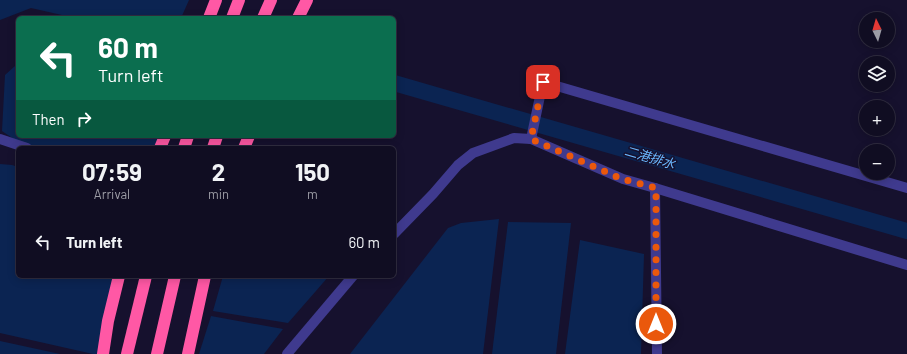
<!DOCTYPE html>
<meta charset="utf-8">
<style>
body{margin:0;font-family:Barlow,"Noto Sans TC",sans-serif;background:#19162a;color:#f1f3f6;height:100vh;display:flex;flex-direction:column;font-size:15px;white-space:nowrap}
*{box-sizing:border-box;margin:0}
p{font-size:13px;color:#9c9ca5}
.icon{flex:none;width:22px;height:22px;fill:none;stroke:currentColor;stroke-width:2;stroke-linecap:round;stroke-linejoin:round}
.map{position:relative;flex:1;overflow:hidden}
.sheet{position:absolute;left:16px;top:146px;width:380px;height:132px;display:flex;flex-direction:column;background:#100d22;border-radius:6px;box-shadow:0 2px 10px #0003,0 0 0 1px #302d40}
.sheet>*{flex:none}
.guide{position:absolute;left:16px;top:16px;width:380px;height:122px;border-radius:6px;box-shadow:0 2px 10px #0003,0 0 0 1px #302d40;background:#0b6e4f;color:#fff;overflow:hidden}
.needle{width:26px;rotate:355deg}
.buttons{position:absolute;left:859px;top:12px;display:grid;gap:8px}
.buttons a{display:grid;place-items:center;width:36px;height:36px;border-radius:50%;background:#100d22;box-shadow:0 2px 10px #0003,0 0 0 1px #302d40;font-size:20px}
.pin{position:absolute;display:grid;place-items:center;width:34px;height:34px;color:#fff;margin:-17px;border-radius:8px;box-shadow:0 2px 6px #0006}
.me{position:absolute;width:44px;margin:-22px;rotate:0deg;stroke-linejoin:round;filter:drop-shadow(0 0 3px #0008)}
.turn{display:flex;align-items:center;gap:14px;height:84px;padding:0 16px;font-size:18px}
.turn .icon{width:52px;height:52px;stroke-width:2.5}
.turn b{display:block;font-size:28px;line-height:34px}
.then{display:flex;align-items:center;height:38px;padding:0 16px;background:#0003;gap:8px;font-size:15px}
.eta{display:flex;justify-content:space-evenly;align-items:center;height:68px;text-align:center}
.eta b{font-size:24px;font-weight:700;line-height:28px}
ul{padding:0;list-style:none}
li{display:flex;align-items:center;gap:12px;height:56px;padding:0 16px}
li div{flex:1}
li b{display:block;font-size:15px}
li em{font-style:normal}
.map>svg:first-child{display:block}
.water{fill:#0b2452}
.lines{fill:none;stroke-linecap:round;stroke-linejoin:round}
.canal{stroke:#0b2452;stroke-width:16}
.minor{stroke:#3f3a8e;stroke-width:10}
.highway{stroke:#ff58a5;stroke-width:12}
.route{stroke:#ea580c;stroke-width:7;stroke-dasharray:0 12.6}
.labels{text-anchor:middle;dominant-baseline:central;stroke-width:3;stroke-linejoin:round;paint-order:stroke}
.water-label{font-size:13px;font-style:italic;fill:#6bb8ff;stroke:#16112e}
</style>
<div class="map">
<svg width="907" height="354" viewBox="0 0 907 354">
<rect width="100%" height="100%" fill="#16112e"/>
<g class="water">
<polygon points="0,0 189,0 181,18 75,18 31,8 0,20"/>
<polygon points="15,66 18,67 18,136 159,136 156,148 27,148 2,131 5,75"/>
<polygon points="0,164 12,165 18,167 18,276 120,276 106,354 93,354 0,333"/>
<polygon points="499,219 483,354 350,354 448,228 461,223"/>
<polygon points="508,222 571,223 556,354 492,354"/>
<polygon points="580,240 644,254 641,354 565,354"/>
<polygon points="223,276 329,276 288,323 213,311"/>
<polygon points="211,316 283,329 264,354 199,354"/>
<polygon points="0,341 60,354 0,354"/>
</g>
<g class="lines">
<polyline class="canal" points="394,83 907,231"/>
<g class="minor">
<polyline points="0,139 27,148"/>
<polyline points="531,139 543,82 907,188"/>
<polyline points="655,188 657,354"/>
<polyline points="394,234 433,194 458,165 473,153 514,138 531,139 623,179 655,188 907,265"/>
<polyline points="287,354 353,276"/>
</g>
<g class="highway">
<polyline points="209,18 216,0"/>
<polyline points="232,18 239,0"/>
<polyline points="263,18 271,0"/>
<polyline points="298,18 307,0"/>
<polyline points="160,148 165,136"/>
<polyline points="184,148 188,136"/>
<polyline points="213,148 217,136"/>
<polyline points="244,148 249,136"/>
<polyline points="103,354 108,321 119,276"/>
<polyline points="127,354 146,276"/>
<polyline points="157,354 175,276"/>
<polyline points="188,354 205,276"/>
</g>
</g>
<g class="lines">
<polyline class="route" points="543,82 531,139 622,179 656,188 656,324"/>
</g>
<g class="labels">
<g class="water-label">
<text transform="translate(650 157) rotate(16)">二港排水</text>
</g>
</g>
</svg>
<div class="buttons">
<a><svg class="needle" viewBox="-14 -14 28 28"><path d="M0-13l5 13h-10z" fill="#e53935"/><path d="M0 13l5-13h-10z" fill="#9c9ca5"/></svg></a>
<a><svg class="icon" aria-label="layers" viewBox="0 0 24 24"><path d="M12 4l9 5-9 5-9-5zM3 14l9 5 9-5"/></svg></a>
<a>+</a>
<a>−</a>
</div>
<div class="pin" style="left:543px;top:82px;background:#d93025"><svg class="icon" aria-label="arrive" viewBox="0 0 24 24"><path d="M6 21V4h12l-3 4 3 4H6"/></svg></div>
<svg class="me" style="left:656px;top:324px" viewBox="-20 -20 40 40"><circle r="17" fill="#ea580c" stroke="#fff" stroke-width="3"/><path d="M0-11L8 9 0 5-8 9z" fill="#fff"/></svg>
<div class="guide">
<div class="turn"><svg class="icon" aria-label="left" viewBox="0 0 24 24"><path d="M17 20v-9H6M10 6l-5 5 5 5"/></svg><div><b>60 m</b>Turn left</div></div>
<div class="then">Then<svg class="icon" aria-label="right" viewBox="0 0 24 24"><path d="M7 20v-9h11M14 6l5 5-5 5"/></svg></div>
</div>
<section class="sheet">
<div class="eta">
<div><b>07:59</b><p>Arrival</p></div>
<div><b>2</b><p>min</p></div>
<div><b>150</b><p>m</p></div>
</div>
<ul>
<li><svg class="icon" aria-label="left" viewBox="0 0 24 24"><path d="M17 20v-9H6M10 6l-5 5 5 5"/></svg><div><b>Turn left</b></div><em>60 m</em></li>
</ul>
</section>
</div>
